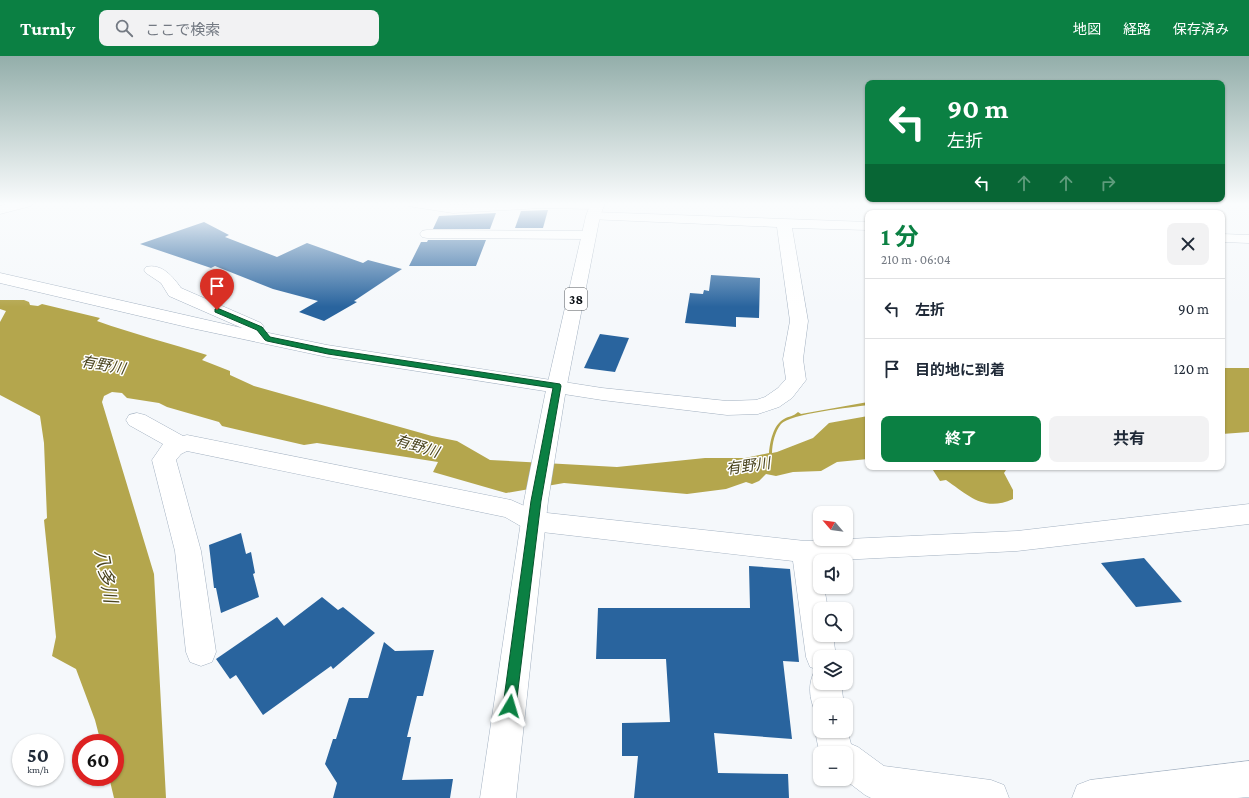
<!DOCTYPE html>
<html lang="ja">
<meta charset="utf-8">
<style>
body{margin:0;font-family:"Crimson Pro","Noto Sans JP",serif;background:#f2f2f3;color:#1f2937;height:100vh;display:flex;flex-direction:column;font-size:15px;white-space:nowrap}
*{box-sizing:border-box;margin:0}
p{font-size:13px;color:#747a83}
.icon{flex:none;width:22px;height:22px;fill:none;stroke:currentColor;stroke-width:2;stroke-linecap:round;stroke-linejoin:round}
.map{position:relative;flex:1;overflow:hidden}
.side{position:absolute;left:865px;top:154px;width:360px;height:260px;display:flex;flex-direction:column;background:#fff;border-radius:8px;box-shadow:0 1px 3px #0004}
.side>*{flex:none}
.guide{position:absolute;left:865px;top:24px;width:360px;height:122px;border-radius:8px;box-shadow:0 1px 3px #0004;background:#0b8043;color:#fff;overflow:hidden}
.needle{width:26px;rotate:298deg}
.tools{position:absolute;left:813px;top:450px;display:grid;gap:8px}
.tools a{display:grid;place-items:center;width:40px;height:40px;border-radius:8px;background:#fff;box-shadow:0 1px 3px #0004;font-size:20px}
.speed{position:absolute;left:12px;top:678px;display:flex;gap:8px;font-size:20px;font-weight:700;text-align:center}
.speed>*{display:grid;place-content:center;width:52px;height:52px;border-radius:50%;background:#fff;box-shadow:0 1px 3px #0004;line-height:1}
.speed small{font-size:10px;font-weight:400}
.speed .limit{border:6px solid #d22;background:#fff;color:#111}
.pin{position:absolute;display:grid;place-items:center;width:34px;height:34px;color:#fff;margin:-41px -17px;border-radius:50% 50% 50% 0;rotate:-45deg;box-shadow:0 0 4px #0007}
.pin .icon{rotate:45deg}
.me{position:absolute;width:44px;margin:-22px;rotate:7deg;stroke-linejoin:round;filter:drop-shadow(0 0 3px #0008)}
.turn{display:flex;align-items:center;gap:14px;height:84px;padding:0 16px;font-size:18px}
.turn .icon{width:52px;height:52px;stroke-width:2.5}
.turn b{display:block;font-size:28px;line-height:34px}
.lanes{display:flex;align-items:center;height:38px;padding:0 16px;background:#0003;justify-content:center;gap:20px;direction:ltr}
.lanes .off{opacity:.35}
.round{display:grid;place-items:center;flex:none;width:42px;height:42px;border-radius:8px;background:#f2f2f3}
.head{display:flex;align-items:center;justify-content:space-between;height:68px;padding:0 16px}
h1{font-size:24px;font-weight:700;line-height:30px;color:#0b8043}
.primary-button{display:flex;gap:8px;margin-top:auto;padding:8px 16px}
.primary-button a{flex:1;height:46px;border-radius:8px;background:#0b8043;color:#fff;font-size:16px;font-weight:700;line-height:46px;text-align:center}
.primary-button a+a{background:#f2f2f3;color:#1f2937}
ul{padding:0;list-style:none}
li{display:flex;align-items:center;gap:12px;height:60px;padding:0 16px;border-top:1px solid #e0e1e3}
li div{flex:1}
li b{display:block;font-size:15px}
li em{font-style:normal}
header{display:flex;align-items:center;gap:24px;box-sizing:border-box;height:56px;padding:0 20px;background:#0b8043;color:#fff}
header strong{font-size:19px}
nav{display:flex;gap:22px;margin-inline-start:auto;font-size:14px}
.search{width:280px;height:36px;background:#f2f2f3;display:flex;align-items:center;gap:10px;box-sizing:border-box;padding:0 14px;border-radius:8px;color:#747a83;font-size:15px}
.map>svg:first-child{display:block}
.water{fill:#b4a64d}
.building{fill:#29649e}
.lines{fill:none;stroke-linecap:round;stroke-linejoin:round}
.minor-casing{stroke:#a3b1c1;stroke-width:1}
.major-casing{stroke:#a3b1c1;stroke-width:1}
.minor{fill:#fff;fill-rule:evenodd}
.major{fill:#fff;fill-rule:evenodd}
.route{fill:#0b8043;stroke:#07532c}
.labels{text-anchor:middle;dominant-baseline:central;stroke-width:3;stroke-linejoin:round;paint-order:stroke}
.shield{fill:#fff;stroke:#53565a;stroke-width:1}
.shield-label{font-size:13px;font-weight:bold;fill:#090e13}
.water-label{font-size:15px;font-style:italic;fill:#4b451f;stroke:#fff}
.near-water-label{font-size:18px;font-style:italic;fill:#4b451f;stroke:#fff}
</style>
<header>
<strong>Turnly</strong>
<div class="search"><svg class="icon" aria-label="search" viewBox="0 0 24 24"><circle cx="10" cy="10" r="6"/><path d="M15 15l6 6"/></svg>ここで検索</div>
<nav><a>地図</a><a>経路</a><a>保存済み</a></nav>
</header>
<div class="map">
<svg width="1249" height="742" viewBox="0 0 1249 742">
<rect width="100%" height="100%" fill="#f5f8fb"/>
<g class="water">
<path d="M0,244h24l5,2 1,3 8,1 4,-2 58,14 -3,3c36,13 73,22 110,34l-5,5 28,11v4l24,11 178,50 25,5 33,19 127,7 88,-9h40l24,-5c1,-11 4,-28 15,-34 5,-3 9,-2 14,-7l3,2 67,-12v3c-15,2 -79,9 -87,19 -6,7 -9,20 -9,29l5,-1 36,-14 16,-15 39,-7v43l-31,3 -16,9 -28,1 -17,4 -10,-2 -7,7 -7,3 -6,-2 -20,7 -39,5 -123,-11 -58,10 -73,-21 5,-10 -121,-19 -13,2 -82,-19 -3,-4 -52,-15 -8,-4 -32,-5 -5,-5 -10,-1 -8,4 -2,6 52,172 12,224h-52l-5,-21h6v-34h-14l-6,-23 -19,-51 -24,-13 4,-19 -12,-117 3,-2 -3,-75 -4,-27 -40,-21v-73l6,-11 -6,-2z"/>
<polygon points="1222,312 1249,312 1249,376 1222,378"/>
<path d="M931,411h77l-4,6 9,17v9c-29,13 -44,-3 -67,-19l-6,1z"/>
</g>
<g class="building">
<polygon points="548,154 543,172 515,172 521,155"/>
<polygon points="496,157 490,173 433,173 439,160"/>
<polygon points="204,166 229,179 225,181 277,201 307,187 363,207 368,204 402,213 354,245 357,246 324,265 299,256 318,245 273,233 215,210 211,212 140,188"/>
<polygon points="428,184 486,184 476,210 409,210 421,186 427,186"/>
<polygon points="711,219 760,222 759,262 736,261 736,271 685,267 690,237 703,238 704,234 709,235"/>
<polygon points="600,278 629,282 615,316 584,312"/>
<polygon points="241,477 246,498 251,496 255,517 253,518 259,541 221,557 216,532 214,532 209,489"/>
<polygon points="1144,502 1182,546 1136,551 1101,507"/>
<polygon points="749,510 790,513 799,606 783,605 792,683 714,677 718,717 788,718 789,742 634,742 638,700 622,700 622,667 670,666 666,603 596,603 598,552 750,552"/>
<polygon points="322,541 338,554 343,551 375,577 333,613 331,610 263,659 236,619 230,623 216,603 277,561 284,570"/>
<polygon points="384,586 395,595 434,594 423,640 417,640 407,681 411,681 402,724 453,723 450,742 333,742 337,727 325,708 333,683 336,683 349,642 368,642"/>
</g>
<g class="lines">
<g class="minor-casing">
<g id="minor">
<polygon points="11,147 33,147 31,150 0,158 0,150"/>
<polygon points="407,147 440,147 453,149 487,147 602,147 604,149 602,152 597,153 541,152 453,157 414,151 409,150"/>
<path d="M593,156l275,10v8l-76,-2 16,93 -5,38 3,21 -14,18 -13,9 -21,7 -31,1 -125,-15 -275,-43 -136,-29 -191,-45v-10l242,55 -73,-32 -8,-13 -15,-10 -2,-3 2,-3c16,-4 27,10 35,21l80,35 3,4 -5,4 68,14 275,43 125,13 29,-1 9,-3 13,-9 8,-9 -3,-20 7,-38 -13,-94 -189,-8 -2,-3 2,-3z"/>
<polygon points="427,174 589,175 594,176 596,179 594,182 589,183 427,182 422,181 420,178 422,175"/>
<polygon points="1222,178 1249,179 1249,187 1222,186"/>
<path d="M137,357l8,2 38,21 4,-1 324,65 27,12 267,29 212,-10 232,-27v20l-232,27 -197,10v26h4l4,22h-8v26h13l3,22h-16v26h21l3,22h-24v12l-3,-1c-7,-15 -10,-29 -3,-44l5,-2 -9,-3 -4,-10 -13,-96 -260,-30 -9,-3 -19,-11 -318,-66 -6,3 -5,6 25,91 15,101 -4,10 -11,4 -11,-4 -4,-10 -11,-101 -23,-91 11,-16 -34,-19 -3,-5 3,-5z"/>
<polygon points="820,664 820,675 846,675 846,669 851,688 858,691 884,710 991,724 1004,729 1009,742 871,742 865,739 844,723 846,723 846,697 820,697 820,700 815,675"/>
<polygon points="1249,705 1249,741 1237,742 1072,742 1077,729 1090,724"/>
</g>
</g>
<g class="major-casing">
<polygon id="major" points="591,147 605,147 600,160 565,339 548,445 516,742 480,742 524,445 545,339 586,160"/>
</g>
<use href="#minor" class="minor"/>
<use href="#major" class="major"/>
</g>
<linearGradient id="sky" x2="0" y2="1"><stop stop-color="#93aeaa"/><stop offset="0.59" stop-color="#fafcfd"/><stop offset="1" stop-color="#fafcfd" stop-opacity="0"/></linearGradient>
<rect width="1249" height="251" fill="url(#sky)"/>
<polygon class="route" points="217,252 262,271 270,281 328,293 560,328 561,330 541,445 516,650 514,654 510,656 505,654 503,650 531,445 553,332 328,298 267,285 265,284 257,274 215,256 215,253"/>
<g class="labels">
<rect class="shield" x="565" y="232" width="22" height="22" rx="3"/>
<g class="shield-label">
<text x="576" y="243">38</text>
</g>
<g class="water-label">
<text transform="translate(103 309) rotate(10)">有野川</text>
<text transform="translate(417 390) rotate(17)">有野川</text>
<text transform="translate(748 410) rotate(-8)">有野川</text>
</g>
<g class="near-water-label">
<text transform="translate(106 520) rotate(79)">八多川</text>
</g>
</g>
</svg>
<div class="tools">
<a><svg class="needle" viewBox="-14 -14 28 28"><path d="M0-13l5 13h-10z" fill="#e53935"/><path d="M0 13l5-13h-10z" fill="#747a83"/></svg></a>
<a><svg class="icon" aria-label="sound" viewBox="0 0 24 24"><path d="M4 9h4l5-4v14l-5-4H4zM17 9q2 3 0 6"/></svg></a>
<a><svg class="icon" aria-label="search" viewBox="0 0 24 24"><circle cx="10" cy="10" r="6"/><path d="M15 15l6 6"/></svg></a>
<a><svg class="icon" aria-label="layers" viewBox="0 0 24 24"><path d="M12 4l9 5-9 5-9-5zM3 14l9 5 9-5"/></svg></a>
<a>+</a>
<a>−</a>
</div>
<div class="speed"><div>50<small>km/h</small></div><div class="limit">60</div></div>
<div class="pin" style="left:217px;top:254px;background:#d93025"><svg class="icon" aria-label="arrive" viewBox="0 0 24 24"><path d="M6 21V4h12l-3 4 3 4H6"/></svg></div>
<svg class="me" style="left:510px;top:650px" viewBox="-20 -20 40 40"><path d="M0-17L14 15 0 8-14 15z" fill="#0b8043" stroke="#fff" stroke-width="4"/></svg>
<div class="guide">
<div class="turn"><svg class="icon" aria-label="left" viewBox="0 0 24 24"><path d="M17 20v-9H6M10 6l-5 5 5 5"/></svg><div><b>90 m</b>左折</div></div>
<div class="lanes"><svg class="icon" aria-label="left" viewBox="0 0 24 24"><path d="M17 20v-9H6M10 6l-5 5 5 5"/></svg><svg class="icon off" aria-label="ahead" viewBox="0 0 24 24"><path d="M12 20V5M6 11l6-6 6 6"/></svg><svg class="icon off" aria-label="ahead" viewBox="0 0 24 24"><path d="M12 20V5M6 11l6-6 6 6"/></svg><svg class="icon off" aria-label="right" viewBox="0 0 24 24"><path d="M7 20v-9h11M14 6l5 5-5 5"/></svg></div>
</div>
<section class="side">
<div class="head"><div><h1>1 分</h1><p>210 m · 06:04</p></div><a class="round"><svg class="icon" aria-label="close" viewBox="0 0 24 24"><path d="M6 6l12 12M18 6L6 18"/></svg></a></div>
<ul>
<li><svg class="icon" aria-label="left" viewBox="0 0 24 24"><path d="M17 20v-9H6M10 6l-5 5 5 5"/></svg><div><b>左折</b></div><em>90 m</em></li>
<li><svg class="icon" aria-label="arrive" viewBox="0 0 24 24"><path d="M6 21V4h12l-3 4 3 4H6"/></svg><div><b>目的地に到着</b></div><em>120 m</em></li>
</ul>
<div class="primary-button"><a>終了</a><a>共有</a></div>
</section>
</div>
